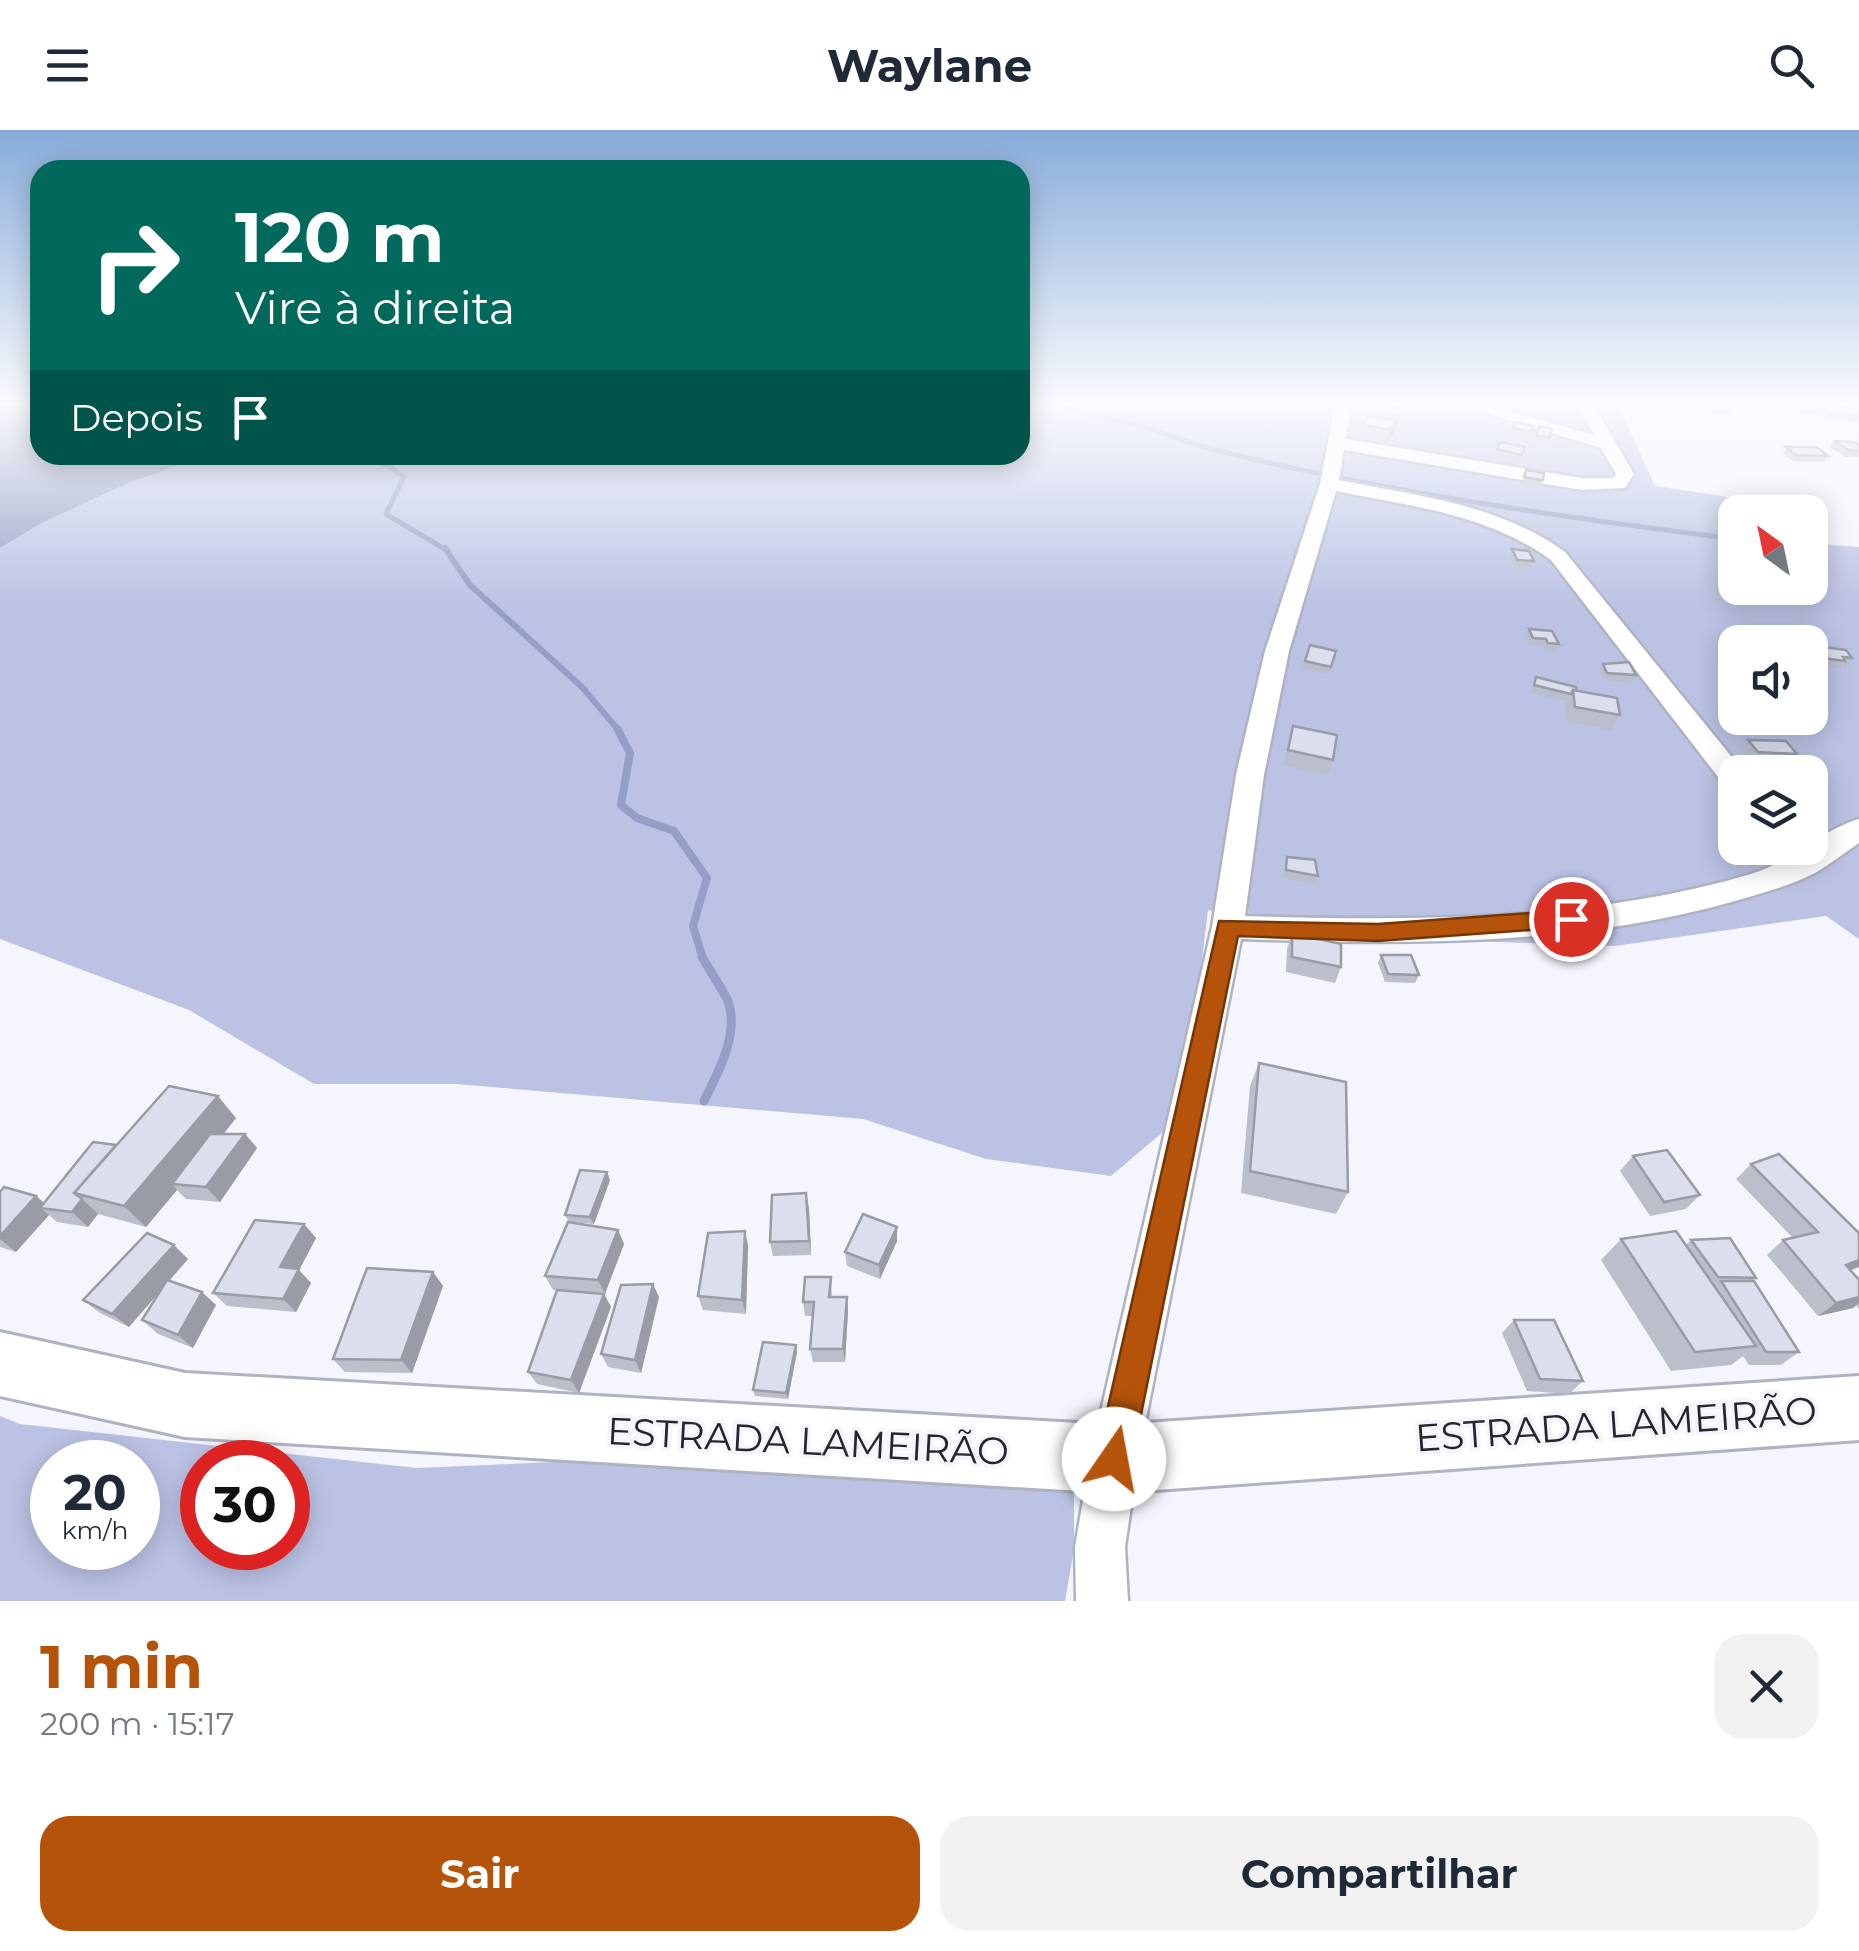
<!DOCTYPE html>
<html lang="pt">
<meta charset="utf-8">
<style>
body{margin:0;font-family:Montserrat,sans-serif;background:#f2f2f3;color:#1f2937;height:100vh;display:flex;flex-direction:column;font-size:38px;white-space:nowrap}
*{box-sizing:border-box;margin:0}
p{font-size:32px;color:#747a83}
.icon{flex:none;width:55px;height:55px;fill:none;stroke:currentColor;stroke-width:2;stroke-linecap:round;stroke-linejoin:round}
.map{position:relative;height:1471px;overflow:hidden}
.panel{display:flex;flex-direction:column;background:#fff;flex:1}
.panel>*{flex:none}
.hud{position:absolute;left:30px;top:30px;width:1000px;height:305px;border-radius:30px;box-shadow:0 5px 25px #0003;background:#00695c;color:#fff;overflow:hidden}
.needle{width:65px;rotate:327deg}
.buttons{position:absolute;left:1718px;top:365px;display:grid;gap:20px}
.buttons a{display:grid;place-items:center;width:110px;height:110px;border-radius:20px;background:#fff;box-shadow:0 5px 25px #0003;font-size:50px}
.speed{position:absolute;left:30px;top:1310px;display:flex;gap:20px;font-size:50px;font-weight:700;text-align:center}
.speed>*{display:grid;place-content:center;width:130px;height:130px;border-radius:50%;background:#fff;box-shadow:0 5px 25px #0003;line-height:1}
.speed small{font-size:25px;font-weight:400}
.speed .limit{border:15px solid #d22;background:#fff;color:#111}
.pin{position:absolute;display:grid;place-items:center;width:85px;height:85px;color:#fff;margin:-42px;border:5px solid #fff;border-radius:50%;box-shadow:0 2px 10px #0007}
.me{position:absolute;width:110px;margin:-55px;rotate:12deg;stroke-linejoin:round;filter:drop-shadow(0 0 8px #0008)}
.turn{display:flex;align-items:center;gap:35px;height:210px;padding:0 40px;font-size:45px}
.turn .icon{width:130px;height:130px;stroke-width:2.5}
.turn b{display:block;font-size:70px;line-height:85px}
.then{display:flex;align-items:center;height:95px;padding:0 40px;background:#0003;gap:20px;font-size:38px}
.round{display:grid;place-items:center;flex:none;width:105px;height:105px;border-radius:30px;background:#f2f2f3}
.headline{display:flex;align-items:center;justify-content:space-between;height:170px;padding:0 40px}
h1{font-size:60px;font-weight:700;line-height:75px;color:#b45309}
.primary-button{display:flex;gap:20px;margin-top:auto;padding:20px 40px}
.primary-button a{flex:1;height:115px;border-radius:30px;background:#b45309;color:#fff;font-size:40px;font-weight:700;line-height:115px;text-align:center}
.primary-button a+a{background:#f2f2f3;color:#1f2937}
header{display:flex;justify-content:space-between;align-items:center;height:130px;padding:0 40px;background:#fff;font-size:45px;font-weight:700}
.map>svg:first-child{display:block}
.green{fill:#bbc2e4;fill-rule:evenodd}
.water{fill:#959ec6}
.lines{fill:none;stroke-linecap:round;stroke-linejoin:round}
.stream-far3{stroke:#959ec6;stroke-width:5}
.stream-far2{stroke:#959ec6;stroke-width:6}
.stream-far1{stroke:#959ec6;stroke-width:8}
.stream{stroke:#959ec6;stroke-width:9}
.street-casing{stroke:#afb2c1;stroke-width:5}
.secondary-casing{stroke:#afb2c1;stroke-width:6}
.street{fill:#fff;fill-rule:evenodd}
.secondary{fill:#fff;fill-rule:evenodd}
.wall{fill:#bbbfcc}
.shaded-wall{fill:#999ba6}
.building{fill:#dadeed;stroke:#999ba6;stroke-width:2.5}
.route{fill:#b45309;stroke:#753606;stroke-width:2.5}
.labels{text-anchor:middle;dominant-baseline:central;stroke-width:8;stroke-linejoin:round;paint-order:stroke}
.near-street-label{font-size:38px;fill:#24262b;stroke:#f5f6fd}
</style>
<header><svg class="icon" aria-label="menu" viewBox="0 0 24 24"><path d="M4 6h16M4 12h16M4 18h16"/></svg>Waylane<svg class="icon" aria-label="search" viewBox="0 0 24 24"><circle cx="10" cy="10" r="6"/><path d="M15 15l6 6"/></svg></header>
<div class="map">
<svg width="1859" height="1471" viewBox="0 0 1859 1471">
<rect width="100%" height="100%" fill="#f5f6fd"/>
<g class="green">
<path d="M1020,275h598l37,81 67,10 69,16h-56v76h75v-50l9,6 40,3v392l-33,-23 -211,30 -229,-8 -117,-11 -61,-17 -25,205 -72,61 -125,-17 -123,-40 -406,-35h-143l-125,-74 -189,-71v-391l44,-26 89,-41 76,-26h811zM1735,512h75v76h-75zM1735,642h75v76h-75z"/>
<path d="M0,1286l20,8 397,44 422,-18 235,4v95l-9,52h-1065zM52,1332h86v86h-86zM202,1332h86v86h-86z"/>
</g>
<polygon class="water" points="0,275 40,275 40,325 209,325 133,351 44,392 0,418"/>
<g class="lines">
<g class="stream-far3">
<path d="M1061,275c27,12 53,13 81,21 24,7 48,18 73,24 170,42 346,67 520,89"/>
<polyline points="342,325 387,335 404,347 386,384 448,421"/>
</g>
<g class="stream-far2">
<polyline points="445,418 470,455 582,557 620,602"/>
<polyline points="1810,430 1814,431"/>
</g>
<polyline class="stream-far1" points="618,600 630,623 621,675 637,688 674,701 707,748 693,796 703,829"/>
<path class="stream" d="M702,827c8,14 18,28 25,42 14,32 -9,74 -23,102"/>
<g class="street-casing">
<path id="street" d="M1335,275h16l-5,34 236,39h31l3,-4 -15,-26 -141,-43h27l107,30 -16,-30h16l40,69 -9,14 -43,2 -238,-40 -5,30c78,16 160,24 226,72l179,220h-9v17l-10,-3 -174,-226c-64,-46 -140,-54 -215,-69l-47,160 -25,124 -19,141c168,5 344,6 506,-42 41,-12 72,-45 108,-55v24c-15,10 -29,21 -44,30 -25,13 -53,20 -80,28 -158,45 -330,44 -494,38l-103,520 -13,88 3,54h-52l-1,-54 15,-88 122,-532 24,-152 29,-124 55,-167z"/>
</g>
<g class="secondary-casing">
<polygon id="secondary" points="0,1202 185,1243 1114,1295 1859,1246 1859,1310 1114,1363 185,1307 0,1266"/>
</g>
<use href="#street" class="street"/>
<use href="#secondary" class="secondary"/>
</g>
<g class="wall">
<polygon points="1703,275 1734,275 1729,285 1712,283"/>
<polygon points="1788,275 1817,275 1820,277 1821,275 1845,277 1846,275 1859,275 1859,292 1825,290 1819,282 1818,284 1801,284"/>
<polygon points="1377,281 1403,286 1398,292 1394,304 1385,313 1358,306 1362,294 1375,286"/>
<polygon points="1534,296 1528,308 1510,305 1513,298"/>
<polygon points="1540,296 1552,299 1546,314 1533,311"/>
<polygon points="1834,311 1859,315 1859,327 1845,327 1830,317"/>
<polygon points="1525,317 1519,331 1494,326 1497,319"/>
<polygon points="1786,317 1828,326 1824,332 1793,331 1783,324"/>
<polygon points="1526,340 1543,350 1540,357 1522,354"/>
<polygon points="1512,419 1534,431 1531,438 1514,437 1509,426"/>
<polygon points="1529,499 1559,514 1555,521 1545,520 1543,516 1530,515 1526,506"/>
<polygon points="1310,515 1336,521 1329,544 1302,538"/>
<polygon points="1815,516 1852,528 1847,536 1842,535 1840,538 1818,536 1810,524"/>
<polygon points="1603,534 1636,545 1632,553 1603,550 1599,542"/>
<polygon points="1536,547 1576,561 1620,585 1612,600 1567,592 1565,576 1567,571 1531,563"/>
<polygon points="1293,596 1333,630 1328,645 1283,635"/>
<polygon points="1748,610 1797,624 1791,632 1753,629 1743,618"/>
<polygon points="1287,727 1318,746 1315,754 1283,748"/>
<polygon points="1292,803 1341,837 1335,853 1286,842 1287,819"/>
<polygon points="1381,825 1419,845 1415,853 1385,852 1378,833"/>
<polygon points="1259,933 1348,1062 1336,1084 1241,1063 1250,956"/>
<polygon points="236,988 224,1004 245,1004 257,1018 220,1072 186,1069 177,1060 146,1097 98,1084 88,1097 57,1092 49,1085 16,1122 0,1117 0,1062 36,1066 45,1073 116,1015"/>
<polygon points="1633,1026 1700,1065 1686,1079 1650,1086 1620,1041"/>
<polygon points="1751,1034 1859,1103 1859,1137 1851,1140 1859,1150 1859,1179 1856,1175 1853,1178 1818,1186 1767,1125 1783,1110 1793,1108 1736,1049"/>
<polygon points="610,1050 594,1094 569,1092 565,1085"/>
<polygon points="809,1078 811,1125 773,1126 770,1112"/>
<polygon points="304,1094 316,1108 299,1140 311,1153 296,1182 227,1176 213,1163"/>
<polygon points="618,1100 624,1114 604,1164 611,1177 579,1263 537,1254 528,1242 582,1162 553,1160 545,1146"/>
<polygon points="1621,1109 1686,1115 1691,1110 1756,1148 1752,1151 1799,1222 1781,1235 1749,1235 1743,1226 1731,1235 1671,1241 1601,1130"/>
<polygon points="897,1111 880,1149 847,1136 845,1122"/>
<polygon points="748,1115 746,1184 703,1180 698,1166"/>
<polygon points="188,1129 169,1151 216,1175 193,1218 158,1204 142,1190 160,1161 129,1197 100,1183 83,1170"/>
<polygon points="433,1142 443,1156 412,1243 345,1242 333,1229"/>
<polygon points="831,1147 832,1167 847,1167 848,1181 845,1232 813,1232 810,1219 813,1186 805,1186 803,1172"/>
<polygon points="659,1167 641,1243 608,1237 601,1224"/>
<polygon points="1514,1190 1583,1251 1569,1264 1527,1261 1502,1203"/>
<polygon points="797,1222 788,1269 755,1266 753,1260"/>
</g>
<g class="shaded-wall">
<polygon points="1398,291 1394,304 1385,313 1389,300"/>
<polygon points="218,966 236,988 181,1055 172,1054 177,1060 146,1097 124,1076"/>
<polygon points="245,1004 257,1018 220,1072 206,1057"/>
<polygon points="607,1042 610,1050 594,1094 590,1087"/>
<polygon points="806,1063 809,1078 811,1125 809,1111"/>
<polygon points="36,1066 52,1080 40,1078 49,1085 16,1122 0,1109 0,1106"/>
<polygon points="82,1069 98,1084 88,1097 72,1082"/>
<polygon points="304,1094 316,1108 299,1140 311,1153 296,1182 283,1169 280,1137"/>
<polygon points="897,1097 897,1111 880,1149 879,1135"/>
<polygon points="618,1100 624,1114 605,1164 598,1150"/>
<polygon points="745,1101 748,1115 746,1184 742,1170"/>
<polygon points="174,1115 188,1129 129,1197 112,1184"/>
<polygon points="1859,1130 1859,1137 1828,1148 1846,1135"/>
<polygon points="433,1142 443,1156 412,1243 401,1230"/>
<polygon points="653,1154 659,1167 641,1243 635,1230"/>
<polygon points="202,1162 216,1175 193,1218 178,1205"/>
<polygon points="604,1164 611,1177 579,1263 571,1250"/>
<polygon points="847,1167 848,1181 845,1232 843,1219"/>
<polygon points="1859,1167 1859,1173 1853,1178 1818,1186 1836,1173"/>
<polygon points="796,1215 797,1222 788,1269 786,1263"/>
</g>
<g class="building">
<polygon points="1382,275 1384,275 1405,280 1400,286 1377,281"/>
<polygon points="1800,275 1817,275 1821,278 1804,278"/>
<polygon points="1821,275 1850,277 1858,286 1829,284"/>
<polygon points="1370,285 1398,291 1389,300 1362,294"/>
<polygon points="1516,292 1534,296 1531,302 1513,298"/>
<polygon points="1540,296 1552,299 1549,307 1536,305"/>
<polygon points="1834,311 1854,312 1859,315 1859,321 1849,320"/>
<polygon points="1501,312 1525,317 1521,325 1497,319"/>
<polygon points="1786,317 1816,317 1828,326 1796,325"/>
<polygon points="1526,340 1544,343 1543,350 1524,347"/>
<polygon points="1512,419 1529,421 1534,431 1517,430"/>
<polygon points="1529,499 1552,501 1559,514 1548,513 1546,509 1533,508"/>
<polygon points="1310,515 1336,521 1331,537 1305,531"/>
<polygon points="1815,516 1846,520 1852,528 1843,527 1845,531 1823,528"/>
<polygon points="1629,532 1636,545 1607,543 1603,534"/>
<polygon points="1536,547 1576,557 1576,561 1573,560 1571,564 1534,555"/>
<polygon points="1573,560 1617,568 1620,585 1575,577"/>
<polygon points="1293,596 1337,605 1333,630 1288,620"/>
<polygon points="1748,610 1786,611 1797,624 1758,622"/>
<polygon points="1287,727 1315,730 1318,746 1286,740"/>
<polygon points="1292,803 1341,814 1341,837 1292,827"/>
<polygon points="1381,825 1411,825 1419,845 1388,844"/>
<polygon points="1259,933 1346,952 1348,1062 1250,1041"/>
<polygon points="169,956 218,966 124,1076 74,1063"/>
<polygon points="210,1004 245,1004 206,1057 172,1054"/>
<polygon points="93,1012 116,1015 74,1063 82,1069 72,1082 40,1078"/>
<polygon points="1667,1020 1700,1065 1664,1072 1633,1026"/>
<polygon points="1779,1024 1859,1103 1859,1130 1846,1135 1859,1150 1859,1167 1836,1173 1783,1110 1818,1102 1751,1034"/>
<polygon points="580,1040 607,1042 590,1087 565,1085"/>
<polygon points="4,1057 36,1066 0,1106 0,1062"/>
<polygon points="806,1063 809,1111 770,1112 772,1065"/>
<polygon points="863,1084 897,1097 879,1135 845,1122"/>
<polygon points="255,1090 304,1094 280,1137 299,1139 283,1169 213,1163"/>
<polygon points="568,1092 618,1100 598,1150 545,1146"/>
<polygon points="745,1101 742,1170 698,1166 708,1103"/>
<polygon points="1676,1101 1756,1216 1695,1222 1621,1109"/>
<polygon points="147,1103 174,1115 112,1184 83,1170"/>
<polygon points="1730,1108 1756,1148 1718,1147 1691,1110"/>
<polygon points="367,1138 433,1142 401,1230 333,1229"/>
<polygon points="805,1147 831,1147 829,1167 847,1167 843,1219 810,1219 814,1172 803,1172"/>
<polygon points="167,1150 202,1162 178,1205 142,1190"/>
<polygon points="1721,1151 1754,1151 1799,1222 1766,1222"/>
<polygon points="653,1154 635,1230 601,1224 621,1155"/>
<polygon points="557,1160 604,1164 571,1250 528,1242"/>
<polygon points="1514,1190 1554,1190 1583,1251 1540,1249"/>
<polygon points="763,1212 796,1215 786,1263 753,1260"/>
</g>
<linearGradient id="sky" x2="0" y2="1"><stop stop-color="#87abda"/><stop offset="0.57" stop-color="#fafbfe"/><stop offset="1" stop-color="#fafbfe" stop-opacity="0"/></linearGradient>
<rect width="1859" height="481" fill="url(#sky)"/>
<polygon class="route" points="1571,780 1583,789 1571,797 1378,811 1238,806 1132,1329 1126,1342 1114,1347 1101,1342 1096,1329 1219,791 1378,794"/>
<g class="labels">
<g class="near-street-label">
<text transform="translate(1616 1294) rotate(-4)">ESTRADA LAMEIRÃO</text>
<text transform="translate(808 1311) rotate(3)">ESTRADA LAMEIRÃO</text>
</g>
</g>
</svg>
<div class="buttons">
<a><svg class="needle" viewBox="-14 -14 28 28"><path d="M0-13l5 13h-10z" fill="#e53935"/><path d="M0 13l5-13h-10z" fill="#747a83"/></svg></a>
<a><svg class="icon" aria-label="sound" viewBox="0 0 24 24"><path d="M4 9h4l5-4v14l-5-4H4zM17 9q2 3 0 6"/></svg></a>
<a><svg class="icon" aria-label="layers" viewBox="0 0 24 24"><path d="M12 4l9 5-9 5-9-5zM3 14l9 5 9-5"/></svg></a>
</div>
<div class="speed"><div>20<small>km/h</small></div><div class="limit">30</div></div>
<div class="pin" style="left:1571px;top:789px;background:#d93025"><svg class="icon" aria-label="arrive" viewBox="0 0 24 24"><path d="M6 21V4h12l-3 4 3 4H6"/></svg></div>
<svg class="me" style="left:1114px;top:1329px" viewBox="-20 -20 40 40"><circle r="19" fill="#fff"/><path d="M0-13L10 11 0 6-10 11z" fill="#b45309"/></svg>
<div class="hud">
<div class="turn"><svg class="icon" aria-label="right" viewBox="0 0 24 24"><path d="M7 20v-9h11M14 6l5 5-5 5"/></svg><div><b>120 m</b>Vire à direita</div></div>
<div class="then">Depois<svg class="icon" aria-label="arrive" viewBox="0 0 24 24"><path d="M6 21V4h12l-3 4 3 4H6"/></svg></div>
</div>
</div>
<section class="panel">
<div class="headline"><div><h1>1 min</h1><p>200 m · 15:17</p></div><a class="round"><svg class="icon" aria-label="close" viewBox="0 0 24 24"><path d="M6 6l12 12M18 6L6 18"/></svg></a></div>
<div class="primary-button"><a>Sair</a><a>Compartilhar</a></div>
</section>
